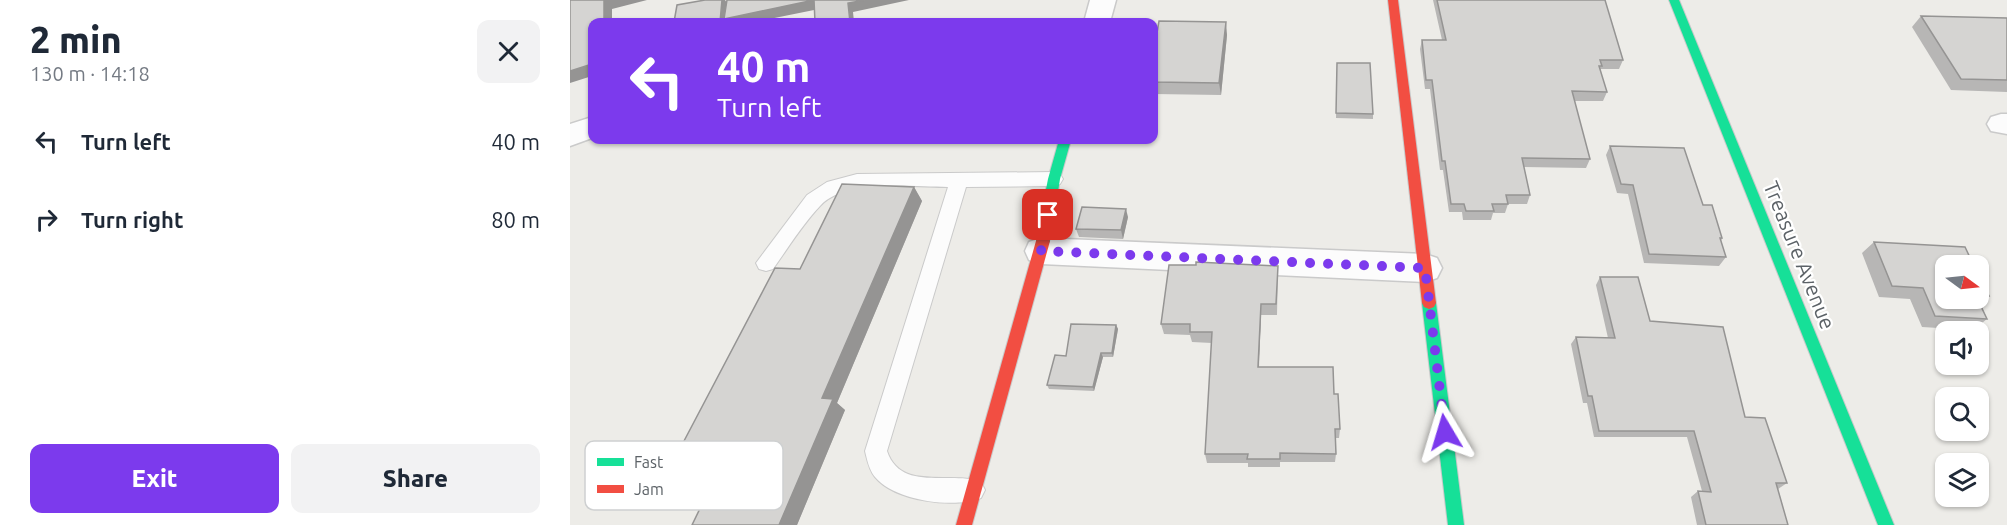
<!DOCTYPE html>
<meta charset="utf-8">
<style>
body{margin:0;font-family:Ubuntu,sans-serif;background:#f2f2f3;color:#1f2937;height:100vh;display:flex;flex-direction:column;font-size:22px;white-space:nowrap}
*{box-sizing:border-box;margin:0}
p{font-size:20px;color:#747a83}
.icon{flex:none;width:33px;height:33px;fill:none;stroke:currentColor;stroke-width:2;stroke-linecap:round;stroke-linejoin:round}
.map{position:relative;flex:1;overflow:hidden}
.side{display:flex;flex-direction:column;background:#fff;width:570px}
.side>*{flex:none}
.guide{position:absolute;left:18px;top:18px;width:570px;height:126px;border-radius:12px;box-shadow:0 2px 4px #0004;background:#7c3aed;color:#fff;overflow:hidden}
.needle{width:39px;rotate:105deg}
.controls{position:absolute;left:1365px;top:255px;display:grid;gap:12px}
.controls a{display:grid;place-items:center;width:54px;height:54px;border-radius:12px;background:#fff;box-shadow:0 2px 4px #0004;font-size:30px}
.pin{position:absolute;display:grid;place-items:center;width:51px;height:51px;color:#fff;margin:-26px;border-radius:12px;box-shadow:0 3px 9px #0006}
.me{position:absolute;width:66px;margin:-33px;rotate:353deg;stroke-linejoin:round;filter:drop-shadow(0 0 4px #0008)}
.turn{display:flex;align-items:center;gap:21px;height:126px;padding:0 30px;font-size:27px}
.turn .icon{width:78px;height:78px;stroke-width:2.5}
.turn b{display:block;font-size:42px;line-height:51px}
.round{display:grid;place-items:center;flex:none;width:63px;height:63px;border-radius:12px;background:#f2f2f3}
.head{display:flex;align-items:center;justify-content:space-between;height:102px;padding:0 30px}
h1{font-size:36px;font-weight:800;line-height:45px}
.button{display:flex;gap:12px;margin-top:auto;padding:12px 30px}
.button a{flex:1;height:69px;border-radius:12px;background:#7c3aed;color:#fff;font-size:24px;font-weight:800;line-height:69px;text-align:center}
.button a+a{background:#f2f2f3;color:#1f2937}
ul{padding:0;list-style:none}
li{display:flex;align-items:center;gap:18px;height:78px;padding:0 30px}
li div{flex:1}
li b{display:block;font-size:22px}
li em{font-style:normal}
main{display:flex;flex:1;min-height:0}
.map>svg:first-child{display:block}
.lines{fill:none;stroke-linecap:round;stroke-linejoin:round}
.lane-casing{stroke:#cacaca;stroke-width:2}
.street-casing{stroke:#cacaca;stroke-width:3}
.fast-casing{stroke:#c9caca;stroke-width:2}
.jam-casing{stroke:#c9caca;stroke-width:2}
.lane{fill:#fcfcfc;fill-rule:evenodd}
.street{fill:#fcfcfc;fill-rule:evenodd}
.fast{fill:#16e098;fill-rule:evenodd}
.jam{fill:#f24e42;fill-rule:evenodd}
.wall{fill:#b7b6b5}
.shaded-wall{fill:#959493}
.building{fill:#d5d4d2;stroke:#959493;stroke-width:1.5}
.route{stroke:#7c3aed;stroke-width:10;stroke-dasharray:0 18}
.labels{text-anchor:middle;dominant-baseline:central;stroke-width:4.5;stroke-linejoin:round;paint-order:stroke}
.street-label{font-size:21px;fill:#5c6267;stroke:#fff}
.key{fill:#fff;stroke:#ced0d1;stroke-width:1.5}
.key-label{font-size:16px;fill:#5c6267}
</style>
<main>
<section class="side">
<div class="head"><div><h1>2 min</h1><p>130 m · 14:18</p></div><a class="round"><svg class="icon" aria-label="close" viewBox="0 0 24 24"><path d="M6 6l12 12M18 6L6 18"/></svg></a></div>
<ul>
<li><svg class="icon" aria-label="left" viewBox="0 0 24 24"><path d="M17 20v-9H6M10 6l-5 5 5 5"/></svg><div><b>Turn left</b></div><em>40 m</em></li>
<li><svg class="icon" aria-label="right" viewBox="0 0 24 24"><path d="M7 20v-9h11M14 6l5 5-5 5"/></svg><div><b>Turn right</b></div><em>80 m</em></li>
</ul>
<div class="button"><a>Exit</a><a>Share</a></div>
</section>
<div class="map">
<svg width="1437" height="525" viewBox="0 0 1437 525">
<rect width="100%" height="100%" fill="#edece8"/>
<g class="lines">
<g class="lane-casing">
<path id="lane" d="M484,172l6,2 3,5 -3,5 -6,2 -88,1 -79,264c14,42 65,19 94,31l4,8 -4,8c-27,11 -86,3 -106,-21 -6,-7 -8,-18 -10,-26l83,-264c-36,0 -102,-9 -128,19 -18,19 -32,42 -47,63l-7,2 -7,-2 -3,-6 51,-68 20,-13 30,-8z"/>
</g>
<g class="street-casing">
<g id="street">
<polygon points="520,0 546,0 540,22 514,22"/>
<polygon points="1431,114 1437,114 1437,134 1421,131 1417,124 1421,117"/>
<polygon points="22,117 22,138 0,146 0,124"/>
<polygon points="471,238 855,254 867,258 872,268 867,278 855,282 471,264 459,260 455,251 459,242"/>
</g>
</g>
<g class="fast-casing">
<g id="fast">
<polygon points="1099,0 1109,0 1324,525 1308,525"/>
<polygon points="489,140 501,140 490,179 480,241 478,245 468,245 466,241 478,179"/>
<polygon points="859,297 864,299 866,303 894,525 878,525 852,303 854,299"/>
</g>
</g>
<g class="jam-casing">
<g id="jam">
<polygon points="818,0 828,0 866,303 864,307 859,309 854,307 852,303"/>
<polygon points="473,236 478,237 480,241 402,525 386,525 466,241 468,237"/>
</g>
</g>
<use href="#lane" class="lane"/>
<use href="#street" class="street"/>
<use href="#fast" class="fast"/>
<use href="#jam" class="jam"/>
</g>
<g class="wall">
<polygon points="863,0 1035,0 1053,60 1049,69 1031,69 1030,70 1037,92 1033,101 1004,101 1020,159 1016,168 954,167 960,195 957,204 938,204 935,213 923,213 921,220 893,220 892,212 879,212 873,170 870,170 860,89 855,89 850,49 852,40 872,40"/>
<polygon points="1351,16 1437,18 1437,92 1381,90 1342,27"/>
<polygon points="657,35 651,95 584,94 584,50"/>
<polygon points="767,63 803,114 803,119 766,118"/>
<polygon points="1040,146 1133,205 1152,238 1151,241 1156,257 1149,266 1074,263 1058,194 1047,193 1036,155"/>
<polygon points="344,187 352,201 267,403 275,410 227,525 122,525 148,472 121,470 104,460 230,269"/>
<polygon points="558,217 553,239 509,237 506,229"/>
<polygon points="1304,242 1376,298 1408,298 1408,274 1419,296 1410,303 1417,319 1403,330 1352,327 1340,299 1309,297 1292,253"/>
<polygon points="626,265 708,266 707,315 691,315 689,367 764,394 770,429 769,438 765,438 766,454 765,462 710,462 710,467 678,467 678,463 637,463 635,454 642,343 622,342 620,335 594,334 591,324"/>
<polygon points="1030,277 1080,321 1175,417 1217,483 1208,489 1218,525 1127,525 1121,497 1128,491 1132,491 1117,437 1024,437 1017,403 1013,403 1001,344 1006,337 1038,338 1026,285"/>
<polygon points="546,325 548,329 543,357 533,357 524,391 479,389 477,385 496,356"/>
</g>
<g class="shaded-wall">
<polygon points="34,0 77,0 42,9 42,22 34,22"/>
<polygon points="152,0 155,0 159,6 244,0 249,9 184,22 150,22"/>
<polygon points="295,0 339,0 283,12 284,22 280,22 278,3"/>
<polygon points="656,22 657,35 651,95 649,83"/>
<polygon points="22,64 22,76 0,83 0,71"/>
<polygon points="344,187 352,201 267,403 275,410 227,525 209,525 252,398"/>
<polygon points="556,209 558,217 553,239 551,230"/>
<polygon points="691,304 691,315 688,377 688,367"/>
<polygon points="546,325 548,329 543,357 542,353"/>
<polygon points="531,353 533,357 524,391 523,387"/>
</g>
<g class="building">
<polygon points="0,0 34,0 34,22 22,22 22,64 0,71"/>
<polygon points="135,0 152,0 150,22 104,22 107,5"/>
<polygon points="157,0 295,0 278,3 280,22 245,22 244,0 154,19"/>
<polygon points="867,0 1035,0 1053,60 1030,60 1032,66 1029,66 1037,92 1002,91 1020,159 952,158 960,195 936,195 938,204 922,204 924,211 896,211 894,204 881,204 875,161 872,161 862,80 856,80 852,40 876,40"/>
<polygon points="1351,16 1437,18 1437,80 1391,79"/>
<polygon points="589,21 656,22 649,83 584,82 584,50"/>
<polygon points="767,63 800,63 803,114 766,113"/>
<polygon points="1040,146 1114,148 1133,205 1142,205 1152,238 1150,238 1156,257 1079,254 1063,185 1051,184"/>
<polygon points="272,184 344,187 252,398 263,399 209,525 122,525 152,463 104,460 205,268 230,269"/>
<polygon points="512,207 556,209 551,230 506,229"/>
<polygon points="1304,242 1395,247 1404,266 1376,266 1376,298 1407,298 1417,319 1365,316 1353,288 1322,286"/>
<polygon points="626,262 708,266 706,304 691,304 688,367 763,367 764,394 768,394 770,429 765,429 766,454 710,453 710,459 677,459 678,454 635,454 642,332 620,332 620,324 591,324 599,265 626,265"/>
<polygon points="1408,274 1419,296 1408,295"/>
<polygon points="1030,277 1068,277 1080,321 1153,327 1175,417 1195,418 1217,483 1206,483 1218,525 1136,525 1128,491 1141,492 1124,431 1029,431 1022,396 1018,396 1006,337 1045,338"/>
<polygon points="501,324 546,325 542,353 531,353 523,387 477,385 485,355 496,356"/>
</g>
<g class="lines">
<polyline class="route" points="478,215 471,251 855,268 875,432"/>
</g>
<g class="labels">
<g class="street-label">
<text transform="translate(1230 255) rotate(68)">Treasure Avenue</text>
</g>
</g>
<rect x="15" y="441" width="198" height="69" rx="9" class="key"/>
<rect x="27" y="458" width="27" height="8" fill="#16e098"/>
<rect x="27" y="485" width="27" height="8" fill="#f24e42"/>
<g class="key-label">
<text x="64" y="468">Fast</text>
<text x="64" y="495">Jam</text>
</g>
</svg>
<div class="controls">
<a><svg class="needle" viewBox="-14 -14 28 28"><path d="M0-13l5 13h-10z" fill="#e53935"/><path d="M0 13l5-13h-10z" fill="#747a83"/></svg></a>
<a><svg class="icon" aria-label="sound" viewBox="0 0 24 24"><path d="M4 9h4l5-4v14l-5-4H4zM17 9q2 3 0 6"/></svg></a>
<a><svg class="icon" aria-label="search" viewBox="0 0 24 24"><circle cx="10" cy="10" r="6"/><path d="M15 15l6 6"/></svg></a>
<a><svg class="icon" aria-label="layers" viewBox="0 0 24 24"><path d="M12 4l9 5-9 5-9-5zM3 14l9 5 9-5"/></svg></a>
</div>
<div class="pin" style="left:478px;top:215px;background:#d93025"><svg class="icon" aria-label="arrive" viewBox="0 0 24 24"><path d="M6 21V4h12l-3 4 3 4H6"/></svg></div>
<svg class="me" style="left:875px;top:432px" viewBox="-20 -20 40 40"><path d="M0-17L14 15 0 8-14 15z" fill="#7c3aed" stroke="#fff" stroke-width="4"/></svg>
<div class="guide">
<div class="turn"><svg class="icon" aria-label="left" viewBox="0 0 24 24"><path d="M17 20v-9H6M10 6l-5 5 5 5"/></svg><div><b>40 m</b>Turn left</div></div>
</div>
</div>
</main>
